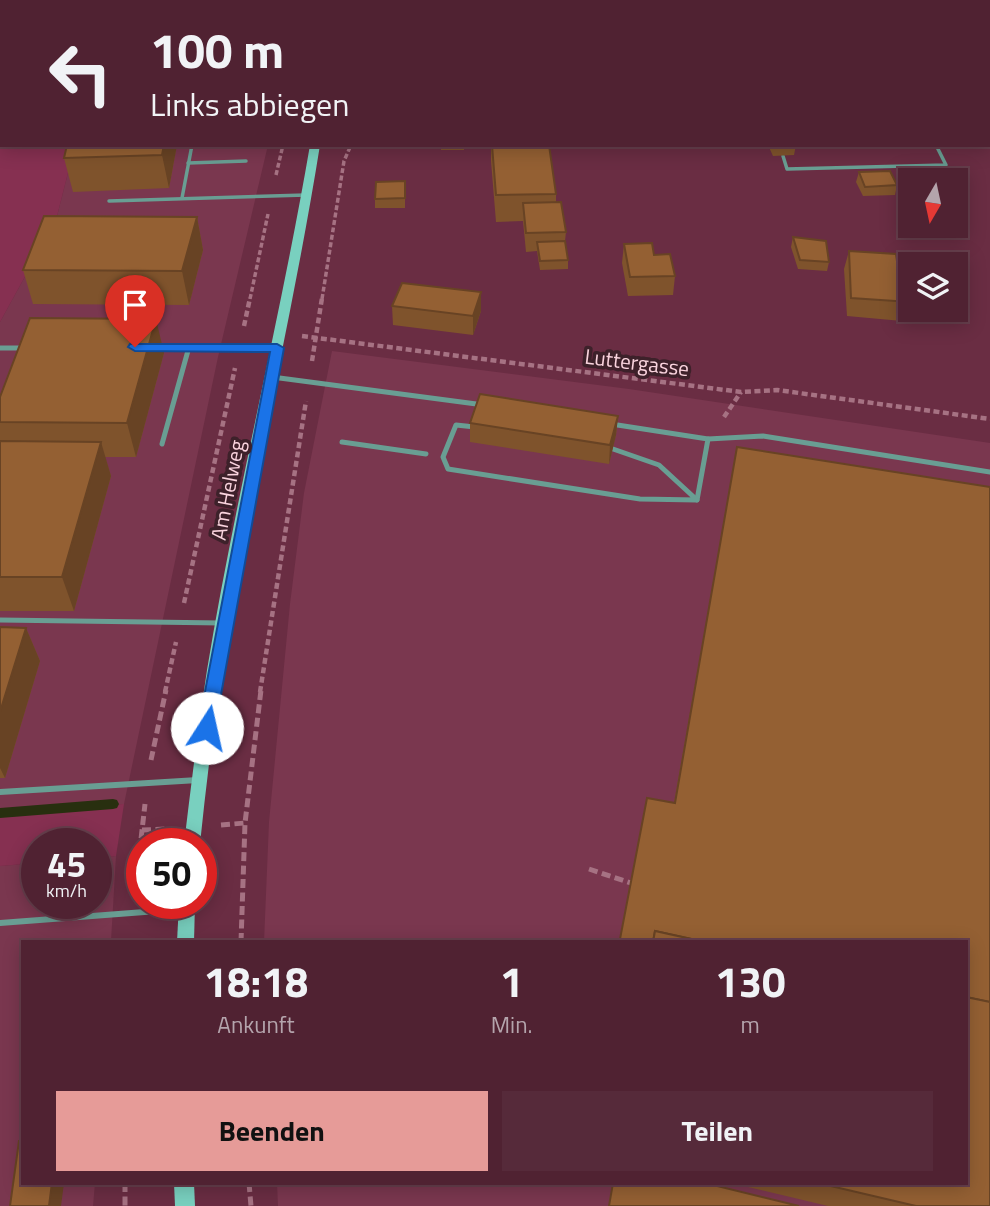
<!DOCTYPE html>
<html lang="de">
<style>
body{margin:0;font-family:"Titillium Web",sans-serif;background:#562a3a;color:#f1f3f6;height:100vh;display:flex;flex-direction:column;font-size:26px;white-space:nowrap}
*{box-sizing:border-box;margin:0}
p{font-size:23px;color:#b4a4ac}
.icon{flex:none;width:38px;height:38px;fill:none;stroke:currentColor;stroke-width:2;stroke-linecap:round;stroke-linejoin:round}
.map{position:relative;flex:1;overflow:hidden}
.panel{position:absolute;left:21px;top:940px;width:947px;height:245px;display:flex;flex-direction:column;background:#502232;border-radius:0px;box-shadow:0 4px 18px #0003,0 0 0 2px #673f4d}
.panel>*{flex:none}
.banner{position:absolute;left:0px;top:0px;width:990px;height:147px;box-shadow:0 4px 18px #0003,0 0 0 2px #673f4d;background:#502232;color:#f1f3f6;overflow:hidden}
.needle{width:46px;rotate:189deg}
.fabs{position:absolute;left:898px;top:168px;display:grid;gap:14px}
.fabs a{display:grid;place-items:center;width:70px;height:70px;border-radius:0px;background:#502232;box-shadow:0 4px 18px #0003,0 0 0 2px #673f4d;font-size:35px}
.speed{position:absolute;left:21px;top:828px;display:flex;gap:14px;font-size:35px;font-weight:700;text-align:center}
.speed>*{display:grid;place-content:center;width:91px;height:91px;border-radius:50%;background:#502232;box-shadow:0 4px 18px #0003,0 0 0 2px #673f4d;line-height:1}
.speed small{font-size:18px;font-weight:400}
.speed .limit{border:10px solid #d22;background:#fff;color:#111}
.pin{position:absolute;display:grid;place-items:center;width:60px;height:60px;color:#fff;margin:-72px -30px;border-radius:50% 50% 50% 0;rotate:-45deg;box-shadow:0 0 7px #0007}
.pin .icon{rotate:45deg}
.me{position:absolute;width:77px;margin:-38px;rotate:10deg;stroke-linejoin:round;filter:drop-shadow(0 0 5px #0008)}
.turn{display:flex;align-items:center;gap:24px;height:147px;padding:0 35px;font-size:32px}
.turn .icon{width:91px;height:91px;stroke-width:2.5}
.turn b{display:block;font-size:49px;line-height:60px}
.eta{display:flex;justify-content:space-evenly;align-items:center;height:119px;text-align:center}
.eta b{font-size:42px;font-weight:700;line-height:49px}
.primary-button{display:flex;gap:14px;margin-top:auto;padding:14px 35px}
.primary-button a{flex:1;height:80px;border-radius:0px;background:#e69b98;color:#111;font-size:28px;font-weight:700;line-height:80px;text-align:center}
.primary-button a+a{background:#562a3a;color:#f1f3f6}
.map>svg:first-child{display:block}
.built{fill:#7a374f}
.green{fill:#863051}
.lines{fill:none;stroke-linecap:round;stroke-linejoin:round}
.stream{fill:#282f0f;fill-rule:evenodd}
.path-far2{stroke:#a67283;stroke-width:3.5;stroke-dasharray:5 2.5;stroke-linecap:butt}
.path-far1{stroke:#a67283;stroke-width:4.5;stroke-dasharray:6 3.5;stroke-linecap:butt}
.path{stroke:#a67283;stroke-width:5;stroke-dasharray:9 4.5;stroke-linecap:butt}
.lane-far2{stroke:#699e93;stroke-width:3.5}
.lane-far1{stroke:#699e93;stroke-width:5}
.lane{stroke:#699e93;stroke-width:6}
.secondary{fill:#79d0bf;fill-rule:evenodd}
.wall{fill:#7f532c}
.shaded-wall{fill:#684324}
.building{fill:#946033;stroke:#684324;stroke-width:2}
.route{fill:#1a73e8;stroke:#114b97;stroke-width:2}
.labels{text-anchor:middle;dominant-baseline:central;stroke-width:7;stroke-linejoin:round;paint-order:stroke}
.street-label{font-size:21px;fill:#fad4de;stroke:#3d212a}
</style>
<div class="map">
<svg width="990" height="1206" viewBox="0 0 990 1206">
<rect width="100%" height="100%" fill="#6a2d43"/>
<g class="built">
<polygon points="38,0 332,0 333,2 38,2"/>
<polygon points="75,145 268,145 218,357 124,804 0,811 0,322 56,220"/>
<polygon points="332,351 629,389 990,443 990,1206 278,1206 277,1183 966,1183 966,942 264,942 269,822 290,604 304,493"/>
<polygon points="116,856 111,941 23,942 23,1183 95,1183 93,1206 0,1206 0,866 37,863 37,903 96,903 96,858"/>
</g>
<g class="green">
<polygon points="332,0 898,0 899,2 333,2"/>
<polygon points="0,88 2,145 75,145 56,220 0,322"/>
<polygon points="124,804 116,856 96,858 96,844 37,844 37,863 0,866 0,811"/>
</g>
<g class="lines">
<g class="stream">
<rect x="14" y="0" width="6" height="2"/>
<polygon points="0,139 2,139 2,145 4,145 0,148"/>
<polygon points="113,799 117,800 119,804 117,808 113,809 0,818 0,808"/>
</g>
<g class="path-far2">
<polyline points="922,0 924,2"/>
<polyline points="276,175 283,145"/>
<polyline points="250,299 268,214"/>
<polyline points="322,299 344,161 351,145"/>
</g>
<g class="path-far1">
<polyline points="244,326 250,298"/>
<polyline points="302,336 741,392 777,390 990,419"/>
<polyline points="312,361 322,298"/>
<polyline points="724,417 741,392"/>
<polyline points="184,603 235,368"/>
<polyline points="165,692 176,642"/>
<polyline points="260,692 306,401"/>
</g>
<g class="path">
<polyline points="151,760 166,690"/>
<polyline points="221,825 245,823"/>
<polyline points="142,830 167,829"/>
<polyline points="589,869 631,883"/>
<polyline points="135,892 145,804"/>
<polyline points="241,942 245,823 261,690"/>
<polyline points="125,1183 125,1206"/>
<polyline points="249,1183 251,1206"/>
</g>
<g class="lane-far2">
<polyline points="783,156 787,169 946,165 936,145"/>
<polyline points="188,163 246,161"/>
<polyline points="182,198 192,145"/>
<polyline points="109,201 306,195"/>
</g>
<g class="lane-far1">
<polyline points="157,347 189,347"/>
<polyline points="0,348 25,348"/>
<polyline points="272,377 484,405"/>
<polyline points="611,424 708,439 697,500"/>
<polyline points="475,427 456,425 443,457 448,469 640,499 697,500 659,465 613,449"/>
<polyline points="708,439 763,436 990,472"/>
<polyline points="342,442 426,454"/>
<polyline points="162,444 189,347 277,348"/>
<polyline points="0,620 222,623"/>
</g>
<g class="lane">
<polyline points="0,792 198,780"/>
<polyline points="0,923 184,909"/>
</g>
<g class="secondary">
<rect x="989" y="52" width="1" height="6"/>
<rect x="0" y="72" width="2" height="6"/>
<path d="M310,145h10c-28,176 -71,349 -98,525 -9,58 -16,116 -22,174h-16c7,-58 14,-116 23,-174 29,-176 73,-349 103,-525z"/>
<polygon points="179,903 195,903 194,942 177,942"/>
<polygon points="174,1183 194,1183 195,1206 175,1206"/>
</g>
</g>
<g class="wall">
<polygon points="964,0 990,0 990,35 989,35 989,2 964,2"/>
<rect x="989" y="58" width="1" height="56"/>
<polygon points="67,145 177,145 169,188 73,192 64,158"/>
<rect x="441" y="145" width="23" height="5"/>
<polygon points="491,145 549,145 556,194 556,202 566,232 565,241 568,260 568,269 540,270 537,251 526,252 523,221 496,222 491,161"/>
<polygon points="768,145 796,145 794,155 773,156"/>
<polygon points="823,145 924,145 924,146 825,149"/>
<polygon points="859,172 897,185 895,195 863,196 856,182"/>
<polygon points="405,181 405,208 375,208 375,199"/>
<polygon points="197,217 203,250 189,305 33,304 23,270"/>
<polygon points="793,237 829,262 827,271 798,269 791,247"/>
<polygon points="624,244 654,255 675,276 673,295 628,296 622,263"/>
<polygon points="849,251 899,275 910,276 910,310 939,310 935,324 847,316 844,269"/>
<polygon points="392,306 481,311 473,335 393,325"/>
<polygon points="164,353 136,457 105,457 111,476 74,611 0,611 0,397"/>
<polygon points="618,416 616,435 609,464 470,442 470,423"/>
<polygon points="737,447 990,487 990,1206 828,1206 731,1183 966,1183 966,942 620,942 647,798 674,803"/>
<polygon points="0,627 26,628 40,661 5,778 0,778"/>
</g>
<g class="shaded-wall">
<polygon points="763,0 829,0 828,2 762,2"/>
<polygon points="164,145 177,145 169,188 162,155"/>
<polygon points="197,217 203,250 189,305 182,271"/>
<polygon points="481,292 481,311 473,335 473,316"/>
<polygon points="156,319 164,353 136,457 127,423"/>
<polygon points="618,416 616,435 609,464 610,445"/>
<polygon points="101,442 111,476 74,611 62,577"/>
<polygon points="26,628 40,661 5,778 0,768 0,712"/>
<polygon points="52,1183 64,1183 61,1206 49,1206"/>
</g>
<g class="building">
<polygon points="191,0 223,0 224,2 192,2"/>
<polygon points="982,0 990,0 990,10 989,10 989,2 982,2"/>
<rect x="989" y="58" width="1" height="21"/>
<polygon points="989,87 990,88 990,105 989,105"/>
<polygon points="67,145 164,145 162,155 64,158"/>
<polygon points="492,145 549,145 556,194 496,195"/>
<polygon points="890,171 897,185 865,187 859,172"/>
<polygon points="405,181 405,198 375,199 376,182"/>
<polygon points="561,202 566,232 526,233 523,203"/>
<polygon points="44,216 197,217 182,271 23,270"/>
<polygon points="793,237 826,241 829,262 800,260"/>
<polygon points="565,241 568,260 540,261 537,242"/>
<polygon points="652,243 654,255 670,254 675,276 630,277 624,244"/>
<polygon points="849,251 896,254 899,275 910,276 910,302 851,298"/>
<polygon points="402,283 481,292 473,316 392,306"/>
<polygon points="30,318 156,319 127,423 0,422 0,397"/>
<polygon points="480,394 618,416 610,445 470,423"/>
<polygon points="0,441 101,442 62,577 0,577"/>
<polygon points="737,447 990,487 990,1002 966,997 966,942 705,942 655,931 653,942 631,942 620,939 647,798 675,803"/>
<polygon points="0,627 26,628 0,712"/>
<polygon points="655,931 705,942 653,942"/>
<polygon points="966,997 990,1002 990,1206 916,1206 818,1183 966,1183"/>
<polygon points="19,1141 23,1141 23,1183 52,1183 49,1206 10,1206"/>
<polygon points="613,1183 705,1183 799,1206 609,1206"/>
</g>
<polygon class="route" points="130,344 277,344 284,348 215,728 207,735 198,728 270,352 135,351 128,347"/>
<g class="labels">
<g class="street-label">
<text transform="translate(637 362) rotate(7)">Luttergasse</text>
<text transform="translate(227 490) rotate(-79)">Am Helweg</text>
</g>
</g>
</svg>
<div class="fabs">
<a><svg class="needle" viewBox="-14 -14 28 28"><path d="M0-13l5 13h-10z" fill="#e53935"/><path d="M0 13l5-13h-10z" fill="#b4a4ac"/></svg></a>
<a><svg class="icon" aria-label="layers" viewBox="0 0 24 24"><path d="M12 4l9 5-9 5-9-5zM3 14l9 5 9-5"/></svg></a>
</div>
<div class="speed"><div>45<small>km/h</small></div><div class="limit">50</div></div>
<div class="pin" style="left:135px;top:347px;background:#d93025"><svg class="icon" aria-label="arrive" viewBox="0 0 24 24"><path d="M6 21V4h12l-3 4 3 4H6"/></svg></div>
<svg class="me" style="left:207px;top:728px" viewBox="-20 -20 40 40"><circle r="19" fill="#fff"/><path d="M0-13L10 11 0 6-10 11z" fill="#1a73e8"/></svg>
<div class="banner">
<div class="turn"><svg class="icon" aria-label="left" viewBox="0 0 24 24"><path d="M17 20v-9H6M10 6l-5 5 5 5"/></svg><div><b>100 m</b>Links abbiegen</div></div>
</div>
<section class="panel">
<div class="eta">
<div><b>18:18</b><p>Ankunft</p></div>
<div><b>1</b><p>Min.</p></div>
<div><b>130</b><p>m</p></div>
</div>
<div class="primary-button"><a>Beenden</a><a>Teilen</a></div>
</section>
</div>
